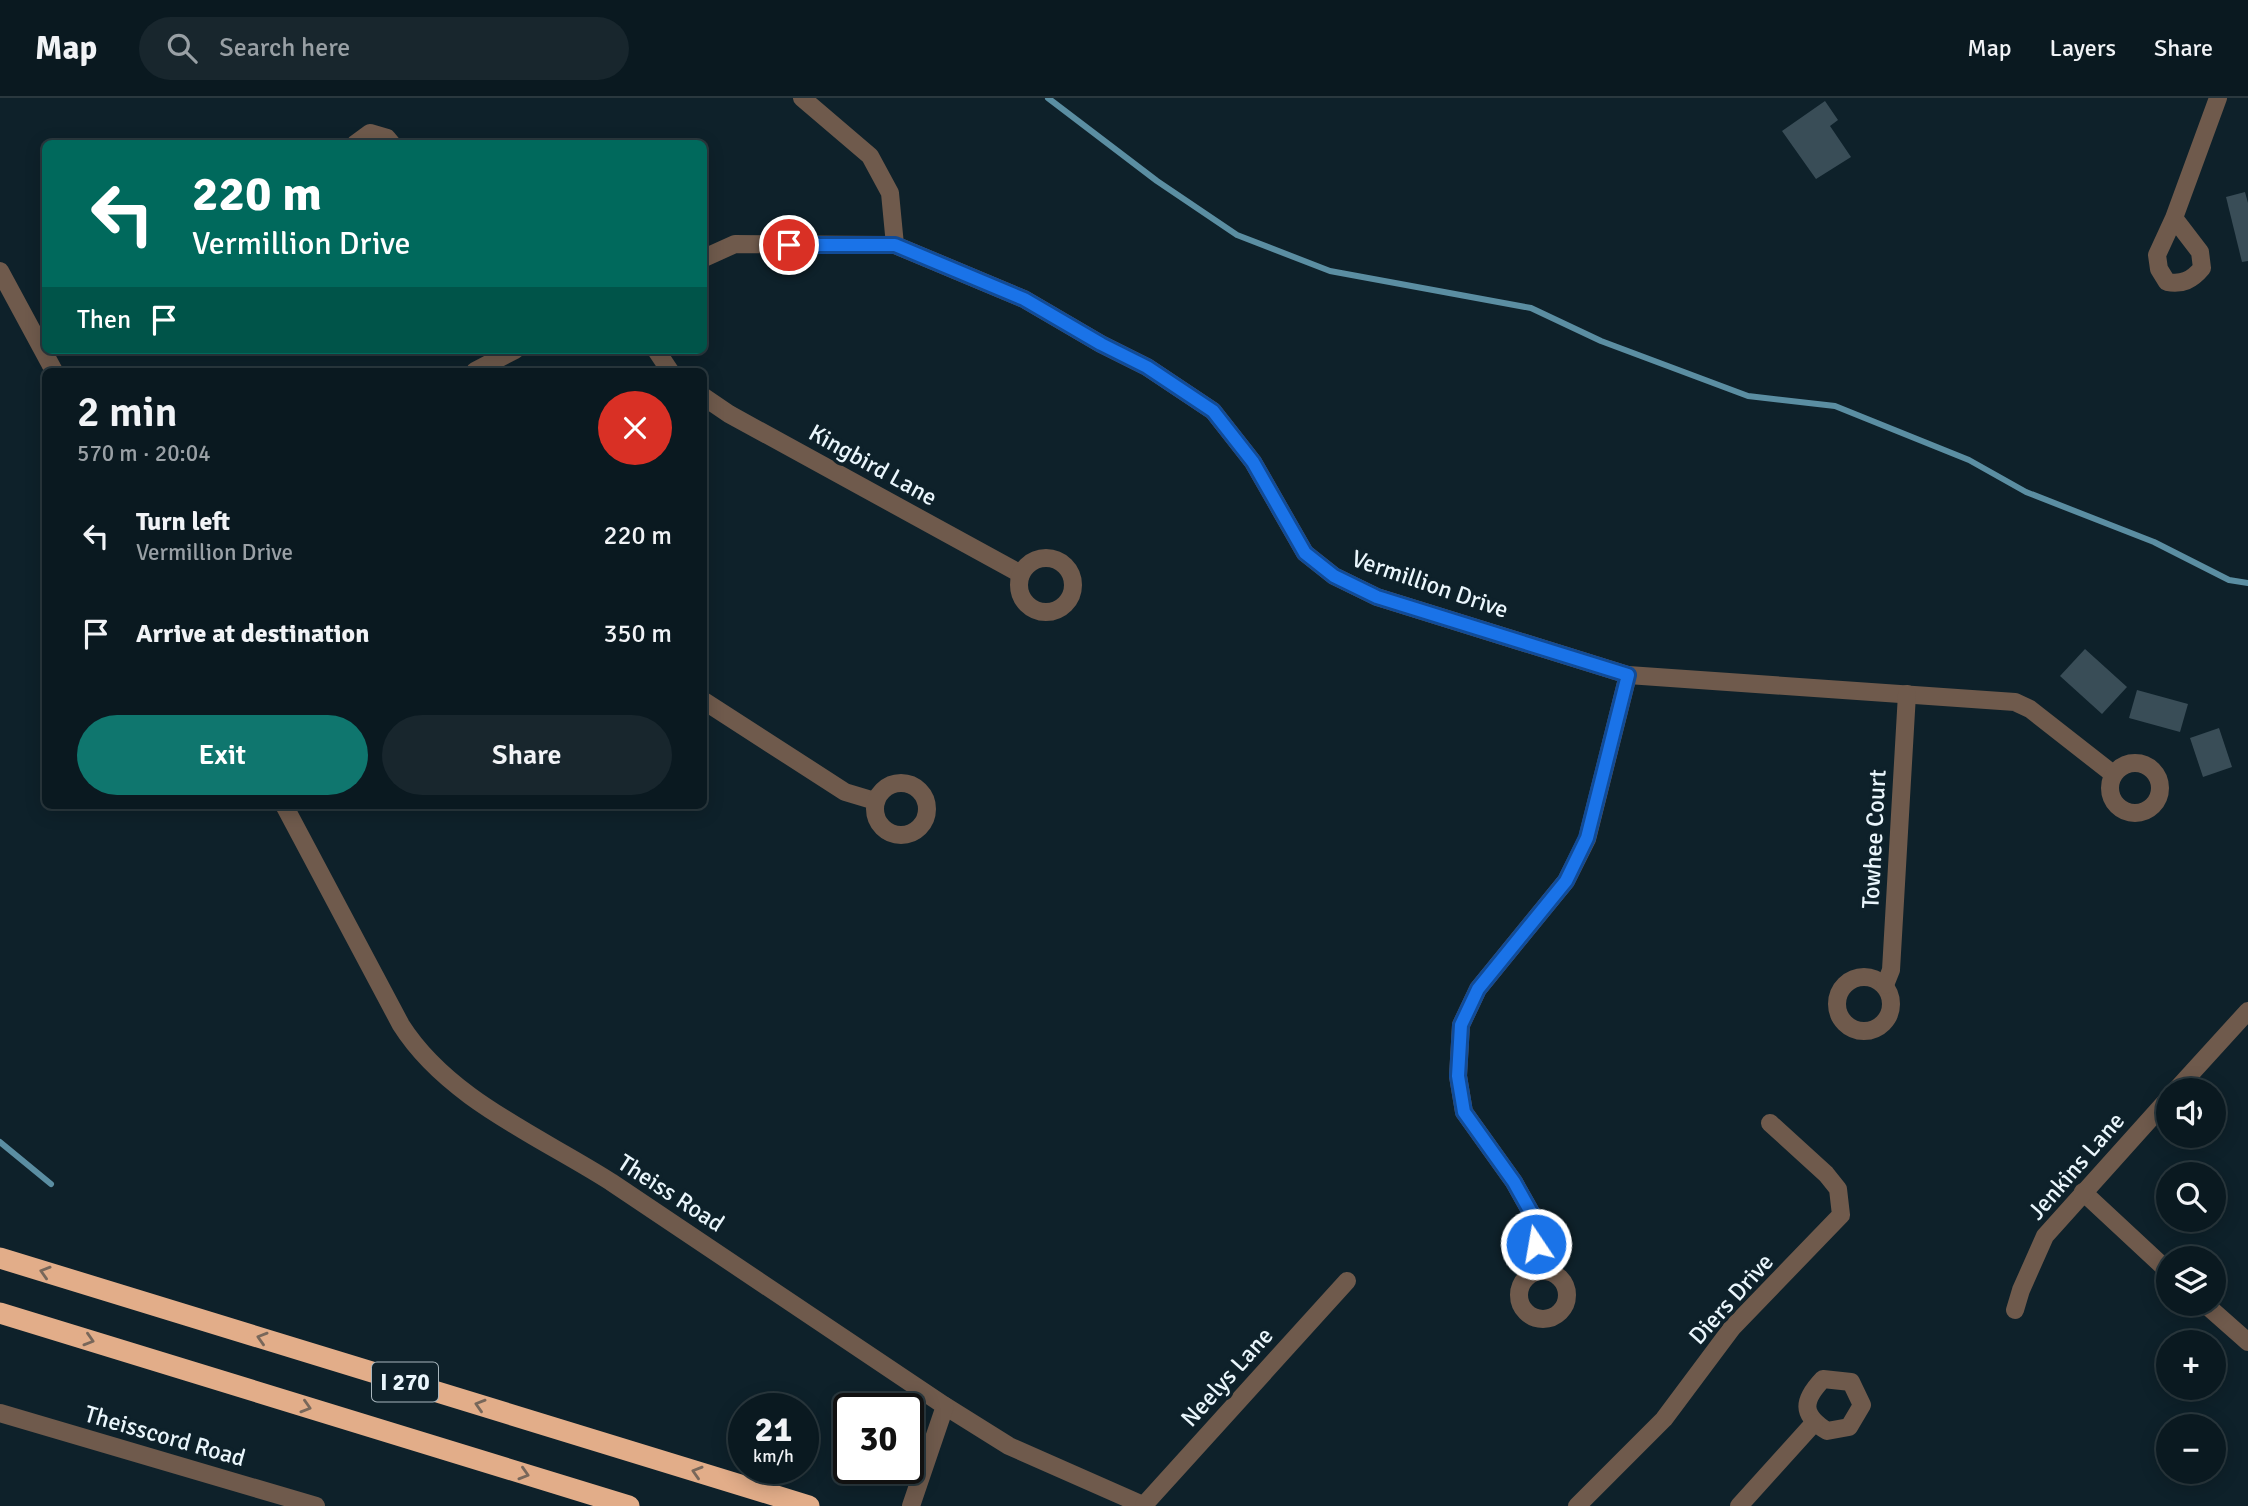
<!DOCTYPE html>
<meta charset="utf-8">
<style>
body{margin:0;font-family:Signika,sans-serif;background:#18262d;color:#f1f3f6;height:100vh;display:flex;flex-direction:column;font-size:26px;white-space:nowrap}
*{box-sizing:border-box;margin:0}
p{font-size:23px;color:#99a0a5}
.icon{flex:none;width:38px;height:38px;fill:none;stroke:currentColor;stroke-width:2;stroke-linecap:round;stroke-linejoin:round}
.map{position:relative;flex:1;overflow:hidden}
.drawer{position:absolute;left:42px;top:270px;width:665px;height:441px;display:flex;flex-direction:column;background:#0a1920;border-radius:10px;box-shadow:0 4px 18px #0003,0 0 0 2px #2a383e}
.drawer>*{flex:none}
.banner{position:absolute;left:42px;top:42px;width:665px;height:214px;border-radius:10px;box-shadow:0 4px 18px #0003,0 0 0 2px #2a383e;background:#00695c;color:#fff;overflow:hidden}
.fabs{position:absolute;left:2156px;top:980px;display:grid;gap:14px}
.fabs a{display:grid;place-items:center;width:70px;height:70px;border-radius:50%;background:#0a1920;box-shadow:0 4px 18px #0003,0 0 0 2px #2a383e;font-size:35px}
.speed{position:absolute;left:728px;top:1295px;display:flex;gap:14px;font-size:35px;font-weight:700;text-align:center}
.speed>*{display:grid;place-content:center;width:91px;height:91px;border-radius:50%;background:#0a1920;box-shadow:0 4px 18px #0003,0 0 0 2px #2a383e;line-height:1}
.speed small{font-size:18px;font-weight:400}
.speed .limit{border:4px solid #111;border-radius:10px;background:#fff;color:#111}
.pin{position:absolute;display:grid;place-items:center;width:60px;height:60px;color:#fff;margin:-30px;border:4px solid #fff;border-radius:50%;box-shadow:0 2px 7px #0007}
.me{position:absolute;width:77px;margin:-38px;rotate:348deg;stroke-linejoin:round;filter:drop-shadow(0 0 5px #0008)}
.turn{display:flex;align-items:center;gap:24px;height:147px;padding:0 35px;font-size:32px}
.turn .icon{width:91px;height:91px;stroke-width:2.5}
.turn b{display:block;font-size:49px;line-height:60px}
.then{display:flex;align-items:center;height:66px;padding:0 35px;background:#0003;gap:14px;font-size:26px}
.round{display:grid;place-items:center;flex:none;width:74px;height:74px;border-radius:37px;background:#18262d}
.head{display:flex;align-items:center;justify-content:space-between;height:119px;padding:0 35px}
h1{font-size:42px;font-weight:600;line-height:52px}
.primary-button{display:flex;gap:14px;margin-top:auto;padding:14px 35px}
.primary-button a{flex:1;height:80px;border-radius:42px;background:#0f766e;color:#fff;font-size:28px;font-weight:600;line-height:80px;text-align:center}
.primary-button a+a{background:#18262d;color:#f1f3f6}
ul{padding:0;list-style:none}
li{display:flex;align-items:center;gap:21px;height:98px;padding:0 35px}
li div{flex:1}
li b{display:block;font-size:26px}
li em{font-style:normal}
header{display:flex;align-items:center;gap:42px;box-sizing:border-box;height:98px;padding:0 35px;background:#0a1920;border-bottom:2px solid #2a383e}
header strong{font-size:33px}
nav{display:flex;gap:38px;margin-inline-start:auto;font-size:24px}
.search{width:490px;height:63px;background:#18262d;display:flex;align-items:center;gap:18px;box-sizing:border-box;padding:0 24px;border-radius:38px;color:#99a0a5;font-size:26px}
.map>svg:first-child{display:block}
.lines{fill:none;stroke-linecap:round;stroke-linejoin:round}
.stream{stroke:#5b8ea2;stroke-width:6}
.building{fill:#394d57}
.minor{stroke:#6f5a4c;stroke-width:18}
.tertiary{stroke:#6f5a4c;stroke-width:18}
.motorway{stroke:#e2ad89;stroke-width:21}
.oneway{stroke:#78675a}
.route-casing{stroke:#114b97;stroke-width:18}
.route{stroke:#1a73e8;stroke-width:12}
.labels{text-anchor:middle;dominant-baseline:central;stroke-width:7;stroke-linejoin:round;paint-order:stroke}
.shield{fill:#0e212a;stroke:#a8b6bd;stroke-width:2}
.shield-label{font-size:23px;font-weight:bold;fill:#eaf6fc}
.street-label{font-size:24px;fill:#eaf6fc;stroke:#0e212a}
</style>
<header>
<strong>Map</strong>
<div class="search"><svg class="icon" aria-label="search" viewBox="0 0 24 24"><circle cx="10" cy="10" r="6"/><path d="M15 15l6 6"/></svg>Search here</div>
<nav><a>Map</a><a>Layers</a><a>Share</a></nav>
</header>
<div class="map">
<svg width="2248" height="1408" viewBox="0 0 2248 1408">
<rect width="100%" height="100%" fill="#0e212a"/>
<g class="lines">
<g class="stream">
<polyline points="1048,0 1157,83 1237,137 1330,173 1531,210 1601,243 1748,298 1835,308 1969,362 2026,394 2154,444 2229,482 2248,485"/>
<polyline points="0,1044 51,1086"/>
</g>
</g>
<g class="building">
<polygon points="1825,3 1838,22 1830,28 1851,59 1816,81 1782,33"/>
<polygon points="2245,94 2248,105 2248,163 2242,164 2226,99"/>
<polygon points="2085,551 2127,589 2102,616 2060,578"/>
<polygon points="2137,592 2188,606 2180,634 2129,620"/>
<polygon points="2219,630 2232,669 2203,679 2190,640"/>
</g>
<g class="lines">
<g class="minor">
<polyline points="802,0 870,58 890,95 895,147"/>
<polyline points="355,46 370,35 387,40 392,46"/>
<path d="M2174,120l26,34 2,16c-10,12 -20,17 -35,14l-8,-13 -2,-14 17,-37 44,-120"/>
<polyline points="704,160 735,146 895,147 1024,201 1101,246 1147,269 1213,313 1253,364 1305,455 1334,478 1377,499 1628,577 2015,604 2030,611 2113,676"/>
<polyline points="656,252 670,273"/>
<polyline points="475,273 515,252"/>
<polyline points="704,299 729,316 1021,476"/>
<circle cx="1046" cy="487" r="27"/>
<polyline points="704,603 845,694 875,703"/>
<circle cx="2135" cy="690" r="25"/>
<circle cx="901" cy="711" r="26"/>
<circle cx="1864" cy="906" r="27"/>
<polyline points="1885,887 1891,872 1907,596"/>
<polyline points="2176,992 2248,913"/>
<polyline points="2083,1094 2168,1173"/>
<circle cx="1543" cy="1197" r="24"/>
<polyline points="1540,1173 1533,1118 1514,1084 1464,1014 1458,978 1461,927 1478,891 1566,783 1587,741 1628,577"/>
<polyline points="2205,1206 2248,1244"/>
<polyline points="2015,1212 2021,1192 2045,1138 2168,1001"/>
<path d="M1823,1281l28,3 11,23 -13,22 -22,4c-27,-17 -24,-31 -4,-52z"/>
<polyline points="945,1308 1009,1348 1145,1408"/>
<polyline points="1144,1407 1347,1183"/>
<polyline points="1577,1408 1664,1321 1732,1230 1841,1117 1838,1091 1826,1076 1770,1025"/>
<polyline points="1739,1408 1814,1325"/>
</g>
<g class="tertiary">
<polyline points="0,173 54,273"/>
<path d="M284,707l117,220c47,74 138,111 210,157 112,74 223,149 334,224l-34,100"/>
<polyline points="0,1315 316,1408"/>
</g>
<g class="motorway">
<polyline points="0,1160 809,1408"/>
<polyline points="0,1215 629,1408"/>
</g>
</g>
<defs><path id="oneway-chevron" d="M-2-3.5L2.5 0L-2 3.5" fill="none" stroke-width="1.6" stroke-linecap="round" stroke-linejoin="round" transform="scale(1.75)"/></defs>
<g class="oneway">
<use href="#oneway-chevron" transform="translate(45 1174) rotate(-163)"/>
<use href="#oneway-chevron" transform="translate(262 1240) rotate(-163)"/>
<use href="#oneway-chevron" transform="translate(89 1242) rotate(17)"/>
<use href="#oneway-chevron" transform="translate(480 1307) rotate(-163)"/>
<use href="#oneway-chevron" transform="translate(306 1309) rotate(17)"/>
<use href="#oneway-chevron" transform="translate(697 1374) rotate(-163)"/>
<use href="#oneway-chevron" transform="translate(524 1376) rotate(17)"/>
</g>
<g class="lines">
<g class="route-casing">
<polyline id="route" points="789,147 895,147 1024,201 1101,246 1147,269 1213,313 1253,364 1305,455 1334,478 1377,499 1628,577 1587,740 1566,783 1478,891 1461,927 1458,978 1464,1014 1514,1084 1533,1118 1536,1146"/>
</g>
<use href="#route" class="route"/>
</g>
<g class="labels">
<rect class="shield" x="372" y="1264.5" width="66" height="39" rx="5"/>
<g class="shield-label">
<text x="405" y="1284">I 270</text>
</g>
<g class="street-label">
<text transform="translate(873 367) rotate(29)">Kingbird Lane</text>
<text transform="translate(1430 486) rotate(19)">Vermillion Drive</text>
<text transform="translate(1874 741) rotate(-87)">Towhee Court</text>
<text transform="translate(2076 1068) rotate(-49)">Jenkins Lane</text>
<text transform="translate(671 1095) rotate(33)">Theiss Road</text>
<text transform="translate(1731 1201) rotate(-48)">Diers Drive</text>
<text transform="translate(1227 1279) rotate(-48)">Neelys Lane</text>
<text transform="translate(165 1338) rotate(16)">Theisscord Road</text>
</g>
</g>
</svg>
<div class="fabs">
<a><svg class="icon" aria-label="sound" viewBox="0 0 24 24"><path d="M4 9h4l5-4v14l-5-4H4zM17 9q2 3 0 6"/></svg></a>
<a><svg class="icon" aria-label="search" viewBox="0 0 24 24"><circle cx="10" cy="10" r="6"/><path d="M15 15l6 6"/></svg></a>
<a><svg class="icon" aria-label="layers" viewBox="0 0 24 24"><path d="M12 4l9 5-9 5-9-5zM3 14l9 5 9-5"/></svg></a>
<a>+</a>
<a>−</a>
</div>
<div class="speed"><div>21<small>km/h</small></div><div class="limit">30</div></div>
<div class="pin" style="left:789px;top:147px;background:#d93025"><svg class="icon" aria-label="arrive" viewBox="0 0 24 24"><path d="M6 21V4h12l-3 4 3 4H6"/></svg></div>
<svg class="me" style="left:1536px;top:1146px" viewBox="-20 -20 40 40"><circle r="17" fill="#1a73e8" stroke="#fff" stroke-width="3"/><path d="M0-11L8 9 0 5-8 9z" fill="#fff"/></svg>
<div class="banner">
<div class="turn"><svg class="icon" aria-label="left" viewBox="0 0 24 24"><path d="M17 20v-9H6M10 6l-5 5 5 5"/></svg><div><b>220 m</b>Vermillion Drive</div></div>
<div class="then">Then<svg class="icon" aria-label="arrive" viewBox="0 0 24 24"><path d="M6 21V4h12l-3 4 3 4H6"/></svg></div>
</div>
<section class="drawer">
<div class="head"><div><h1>2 min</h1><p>570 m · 20:04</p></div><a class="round" style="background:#d93025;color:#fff"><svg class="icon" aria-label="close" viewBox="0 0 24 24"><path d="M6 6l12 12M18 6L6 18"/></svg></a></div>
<ul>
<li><svg class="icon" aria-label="left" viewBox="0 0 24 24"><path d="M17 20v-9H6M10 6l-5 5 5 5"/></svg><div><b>Turn left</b><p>Vermillion Drive</p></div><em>220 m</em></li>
<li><svg class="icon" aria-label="arrive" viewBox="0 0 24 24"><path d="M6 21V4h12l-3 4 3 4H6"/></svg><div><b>Arrive at destination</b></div><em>350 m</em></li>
</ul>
<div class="primary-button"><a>Exit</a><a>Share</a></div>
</section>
</div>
